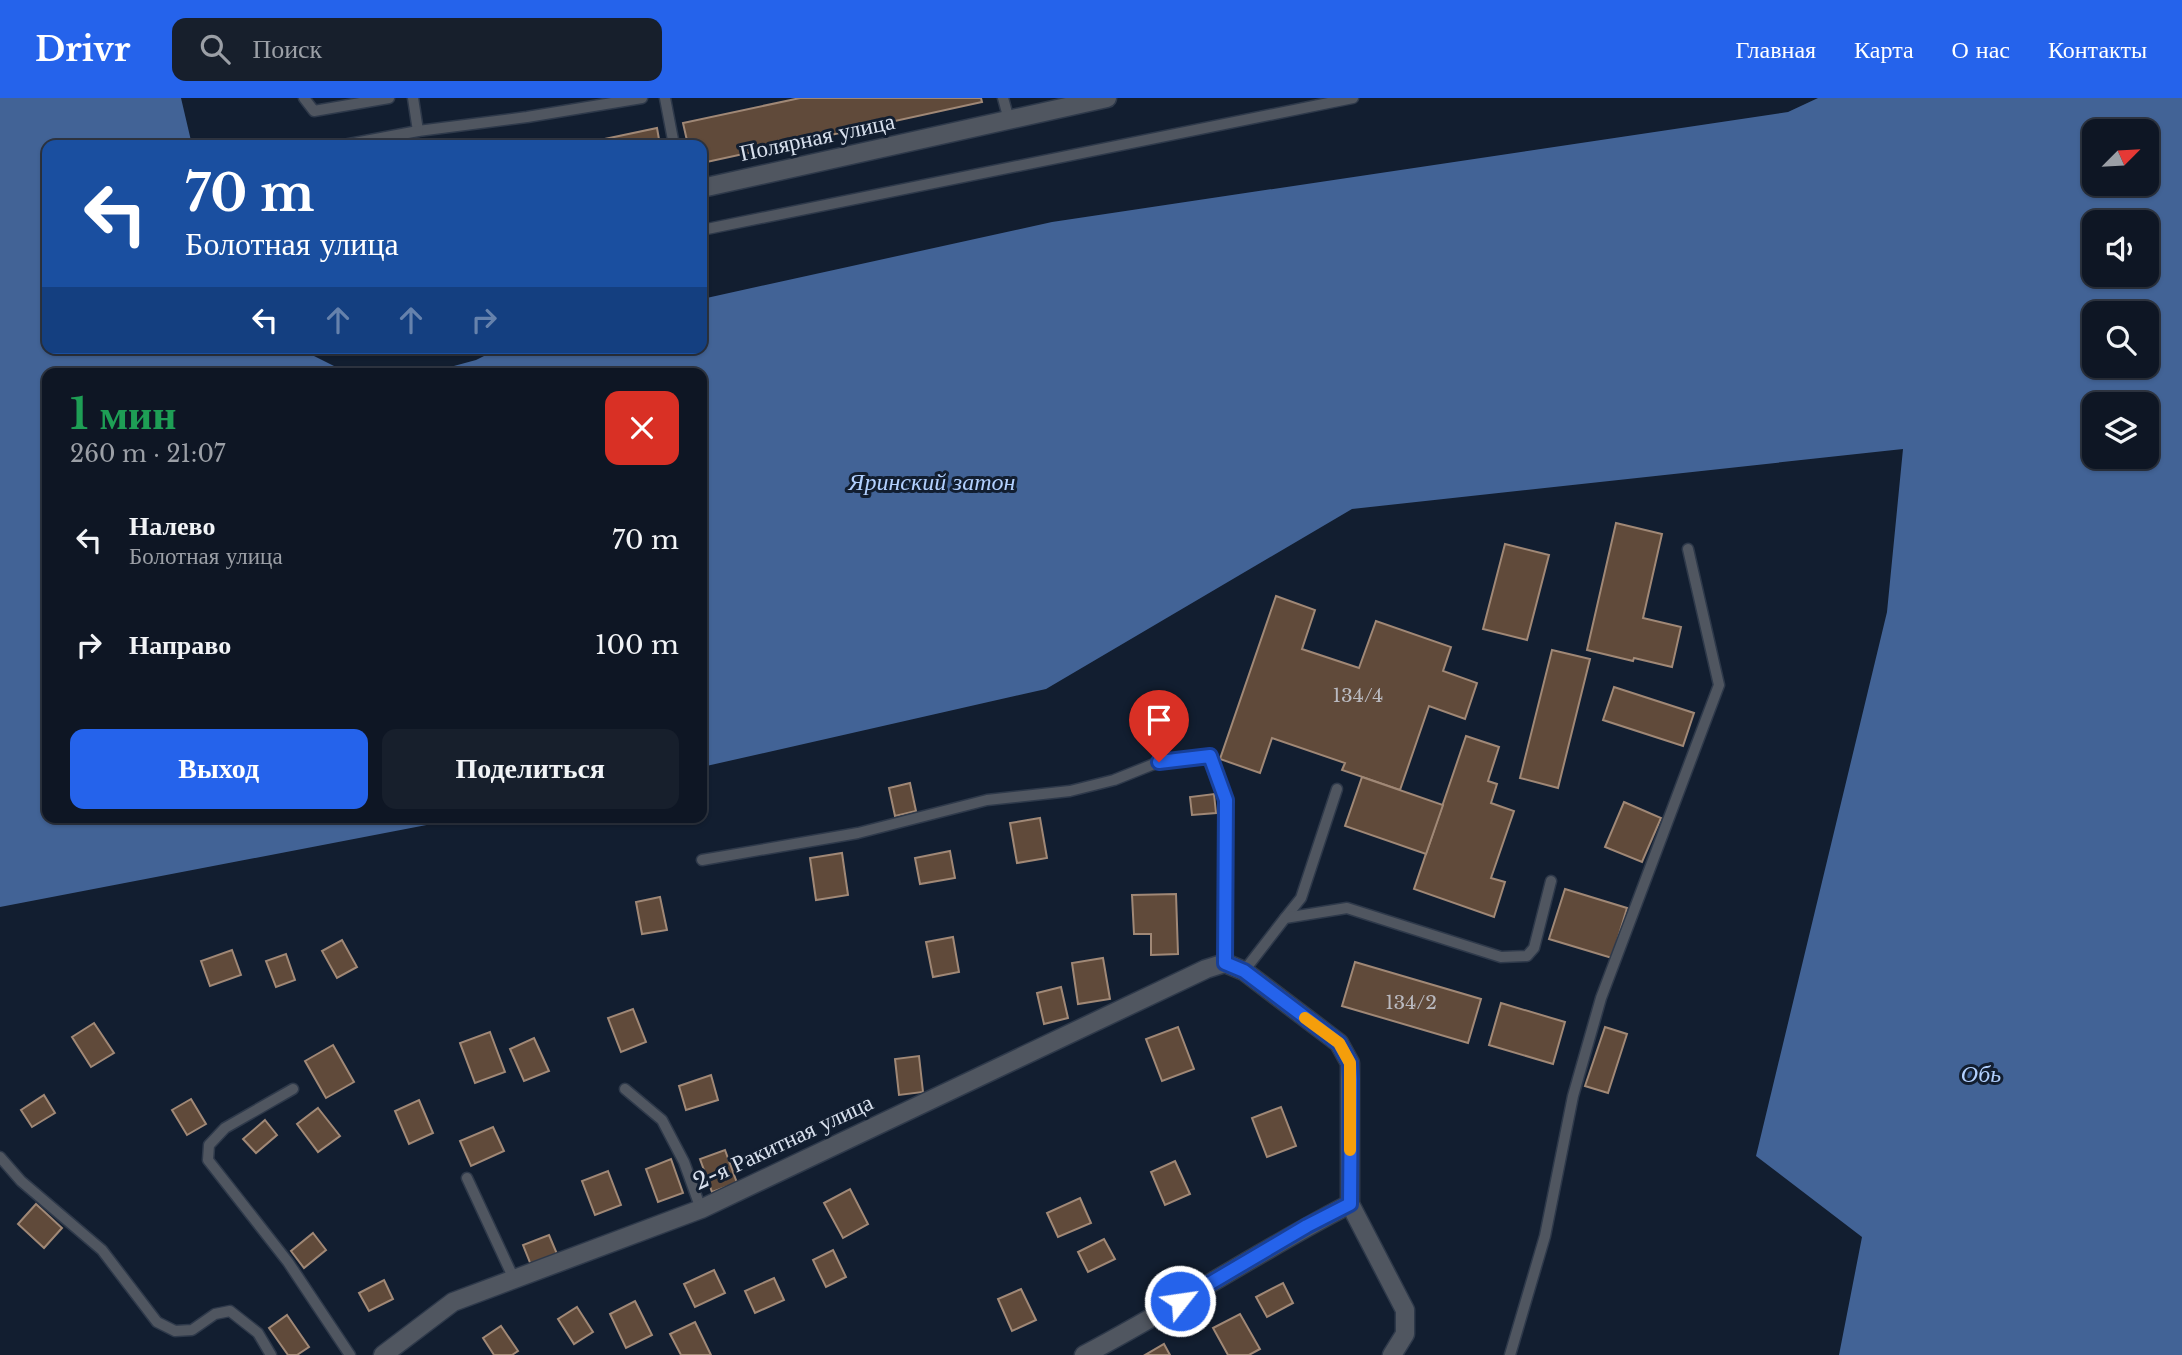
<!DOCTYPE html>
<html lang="ru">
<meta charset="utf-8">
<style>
body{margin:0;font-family:"Libre Baskerville",serif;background:#171f2c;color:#f1f3f6;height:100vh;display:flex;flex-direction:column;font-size:26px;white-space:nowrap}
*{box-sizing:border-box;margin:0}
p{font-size:23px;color:#9b9fa6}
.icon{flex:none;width:38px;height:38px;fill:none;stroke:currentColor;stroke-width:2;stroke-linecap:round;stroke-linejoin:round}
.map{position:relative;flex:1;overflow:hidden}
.panel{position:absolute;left:42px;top:270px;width:665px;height:455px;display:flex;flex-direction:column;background:#0e1624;border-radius:14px;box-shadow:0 2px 5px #0004,0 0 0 2px #2e3541}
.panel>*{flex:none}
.top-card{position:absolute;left:42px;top:42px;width:665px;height:214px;border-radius:14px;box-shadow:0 2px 5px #0004,0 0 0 2px #2e3541;background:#1a4fa0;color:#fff;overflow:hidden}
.needle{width:46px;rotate:66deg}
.tools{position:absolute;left:2082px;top:21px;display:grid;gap:14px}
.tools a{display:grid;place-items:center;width:77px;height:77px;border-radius:14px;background:#0e1624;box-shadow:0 2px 5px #0004,0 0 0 2px #2e3541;font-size:35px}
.pin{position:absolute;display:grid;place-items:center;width:60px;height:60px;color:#fff;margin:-72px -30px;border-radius:50% 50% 50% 0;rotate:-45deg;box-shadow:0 0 7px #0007}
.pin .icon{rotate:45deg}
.me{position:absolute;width:77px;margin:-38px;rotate:60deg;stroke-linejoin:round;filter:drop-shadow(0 0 5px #0008)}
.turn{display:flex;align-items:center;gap:24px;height:147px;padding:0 28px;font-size:32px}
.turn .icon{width:91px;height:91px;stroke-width:2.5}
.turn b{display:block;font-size:49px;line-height:60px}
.lanes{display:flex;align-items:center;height:66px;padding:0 28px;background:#0003;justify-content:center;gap:35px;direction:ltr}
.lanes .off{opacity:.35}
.round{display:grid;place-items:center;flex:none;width:74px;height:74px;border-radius:14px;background:#171f2c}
.headline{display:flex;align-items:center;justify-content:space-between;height:119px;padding:0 28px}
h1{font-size:42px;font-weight:700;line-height:52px;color:#1e9e55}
.action{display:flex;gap:14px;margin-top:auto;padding:14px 28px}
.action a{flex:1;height:80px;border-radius:14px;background:#2563eb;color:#fff;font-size:28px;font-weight:700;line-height:80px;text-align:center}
.action a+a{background:#171f2c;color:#f1f3f6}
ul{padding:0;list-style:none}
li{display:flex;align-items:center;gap:21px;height:105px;padding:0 28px}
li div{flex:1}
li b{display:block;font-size:26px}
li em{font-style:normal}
header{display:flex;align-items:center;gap:42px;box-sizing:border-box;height:98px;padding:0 35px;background:#2563eb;color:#fff}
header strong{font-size:33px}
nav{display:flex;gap:38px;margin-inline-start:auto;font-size:24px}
.search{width:490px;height:63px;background:#171f2c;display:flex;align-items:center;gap:18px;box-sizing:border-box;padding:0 24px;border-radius:14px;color:#9b9fa6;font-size:26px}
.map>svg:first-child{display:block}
.water{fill:#426396;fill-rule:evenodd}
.building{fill:#604a3a;stroke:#a08876;stroke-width:2}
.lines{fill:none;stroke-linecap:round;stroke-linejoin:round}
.lane-casing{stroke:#2e394a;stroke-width:13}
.street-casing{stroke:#2e394a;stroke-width:21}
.lane{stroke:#505660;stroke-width:10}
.street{stroke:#505660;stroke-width:18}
.route-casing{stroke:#184099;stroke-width:18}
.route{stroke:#2563eb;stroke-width:12}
.slow{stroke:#f59e0b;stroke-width:12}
.labels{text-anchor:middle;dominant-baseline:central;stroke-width:6;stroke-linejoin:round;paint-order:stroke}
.number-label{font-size:19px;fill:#babac0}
.street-label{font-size:23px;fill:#d8e0ed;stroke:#121e30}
.water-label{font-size:24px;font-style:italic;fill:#b2d0fe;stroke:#121e30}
</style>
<header>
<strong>Drivr</strong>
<div class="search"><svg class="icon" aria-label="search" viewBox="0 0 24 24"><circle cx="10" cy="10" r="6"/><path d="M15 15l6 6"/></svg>Поиск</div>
<nav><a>Главная</a><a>Карта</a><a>О нас</a><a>Контакты</a></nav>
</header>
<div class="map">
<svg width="2182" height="1257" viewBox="0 0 2182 1257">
<rect width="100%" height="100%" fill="#121e30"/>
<g class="water">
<polygon points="0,0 181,0 192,47 47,47 47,250 298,250 348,275 47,275 47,719 468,719 0,809"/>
<path d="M1818,0h364v1257h-343l23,-118 -106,-81 131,-544 16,-163 -551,60 -306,180 -344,78v-394h-274l48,-13 24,-12h202v-49l350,-77 736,-110zM2095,33h52v53h-52zM2095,124h52v53h-52zM2095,215h52v53h-52zM2095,306h52v53h-52z"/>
</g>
<g class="building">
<polygon points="800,0 981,0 982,4 702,65 702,47 688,47 683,25"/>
<polygon points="657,30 660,47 576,47"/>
<polygon points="1616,425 1662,436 1643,520 1681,529 1672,569 1634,560 1633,563 1587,552"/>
<polygon points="1505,446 1549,457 1527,542 1483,531"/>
<polygon points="1276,498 1315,512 1302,551 1359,570 1376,523 1451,549 1443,573 1477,585 1465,621 1429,608 1400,692 1342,672 1345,665 1272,640 1260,675 1220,661"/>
<polygon points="1552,552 1590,561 1558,690 1520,680"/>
<polygon points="1614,589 1694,615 1683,648 1603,622"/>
<polygon points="1466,638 1499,649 1488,683 1497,686 1491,705 1514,713 1491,780 1505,784 1494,819 1414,791"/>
<polygon points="1362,679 1443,707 1426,756 1345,728"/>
<polygon points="910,685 916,713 895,718 889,690"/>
<polygon points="1214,696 1216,715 1192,717 1190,699"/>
<polygon points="1624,704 1661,720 1642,764 1605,749"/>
<polygon points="1040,720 1047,760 1017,765 1010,725"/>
<polygon points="950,753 955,780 920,786 915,760"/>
<polygon points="842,755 848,797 816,802 810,760"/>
<polygon points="1565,791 1627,810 1612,860 1549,841"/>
<polygon points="1176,796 1178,856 1151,857 1151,836 1134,836 1132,797"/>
<polygon points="660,799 667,832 642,836 636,804"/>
<polygon points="953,839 959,874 933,879 926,844"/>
<polygon points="342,842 357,869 337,880 322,853"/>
<polygon points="232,852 241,877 210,888 201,863"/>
<polygon points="286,856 295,882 276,889 266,863"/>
<polygon points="1103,860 1110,901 1078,906 1072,865"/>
<polygon points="1355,864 1481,901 1468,945 1342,908"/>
<polygon points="1061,889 1068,920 1044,926 1037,895"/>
<polygon points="1501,905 1565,924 1553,966 1489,947"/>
<polygon points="633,911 646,944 621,954 608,920"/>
<polygon points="94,925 114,955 91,969 72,939"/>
<polygon points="1178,929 1194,971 1162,983 1146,941"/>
<polygon points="1605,929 1627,936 1608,995 1585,988"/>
<polygon points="490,934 505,974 475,985 460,945"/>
<polygon points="534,940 549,973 524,983 510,951"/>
<polygon points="333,947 354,984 326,1000 305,963"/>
<polygon points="919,958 923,994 899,997 895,961"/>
<polygon points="711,977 718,1002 686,1012 679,988"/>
<polygon points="44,997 55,1015 32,1029 21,1012"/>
<polygon points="191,1001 206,1026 187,1037 172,1012"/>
<polygon points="419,1002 433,1035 409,1046 395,1013"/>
<polygon points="1281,1009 1296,1048 1267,1059 1252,1020"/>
<polygon points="318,1010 340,1038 318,1054 297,1026"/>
<polygon points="265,1022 277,1037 256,1055 243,1041"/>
<polygon points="493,1029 504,1053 471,1068 460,1043"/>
<polygon points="725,1052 737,1085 712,1094 700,1061"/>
<polygon points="671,1061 683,1095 658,1104 646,1071"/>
<polygon points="1175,1063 1190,1096 1165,1107 1151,1074"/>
<polygon points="608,1073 621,1107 595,1117 582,1083"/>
<polygon points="850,1091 868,1126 843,1140 824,1105"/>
<polygon points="1080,1100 1091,1125 1058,1139 1047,1115"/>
<polygon points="36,1106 62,1130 44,1150 18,1126"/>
<polygon points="313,1135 326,1152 304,1170 291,1153"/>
<polygon points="549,1137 557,1156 531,1167 523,1147"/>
<polygon points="1104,1141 1115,1161 1088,1174 1078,1154"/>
<polygon points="833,1152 846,1179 826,1189 813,1162"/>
<polygon points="714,1172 725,1195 695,1209 684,1186"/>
<polygon points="774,1180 784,1202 755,1215 745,1193"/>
<polygon points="384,1182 393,1201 369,1213 359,1195"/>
<polygon points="1283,1185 1293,1205 1267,1219 1256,1199"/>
<polygon points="1021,1191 1036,1222 1012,1233 998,1201"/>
<polygon points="635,1203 652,1237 626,1250 610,1216"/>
<polygon points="577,1209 593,1234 574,1246 558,1221"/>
<polygon points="1240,1216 1260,1251 1249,1257 1228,1257 1213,1230"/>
<polygon points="287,1217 309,1249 297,1257 288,1257 269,1230"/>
<polygon points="695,1224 711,1257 681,1257 670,1236"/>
<polygon points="501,1228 518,1253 512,1257 494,1257 483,1240"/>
<polygon points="1164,1246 1170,1257 1145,1257"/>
</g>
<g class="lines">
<g class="lane-casing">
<g id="lane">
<polyline points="304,0 314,13 389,0"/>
<polyline points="413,0 418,33 527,19 642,0"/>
<polyline points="665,0 674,47"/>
<polyline points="1003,0 1009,22"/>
<polyline points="344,47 418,33"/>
<polyline points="702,132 1353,0"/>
<polyline points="702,762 858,735 987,702 1070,693 1114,682 1159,664 1210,658 1226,702 1225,865"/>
<polyline points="1285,820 1301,800 1337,691"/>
<polyline points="1244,873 1285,820 1347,810 1501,859 1527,858 1534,850 1551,783"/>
<polyline points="293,991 225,1030 209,1047 208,1062 288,1164 350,1257"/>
<polyline points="625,991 662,1022 684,1064 701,1111"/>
<polyline points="0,1059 21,1083 102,1152 157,1224 175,1233 192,1232 215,1216 230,1213 258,1235 271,1257"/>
<polyline points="467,1080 514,1181"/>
<polyline points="1510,1257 1545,1138 1573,998 1601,900 1719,587 1688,451"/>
</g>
</g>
<g class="street-casing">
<g id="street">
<polyline points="702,90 1107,0"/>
<polyline points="383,1257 453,1204 701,1111 1206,871 1225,865 1244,873 1339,945 1350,965 1350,1106 1405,1212 1405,1236 1392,1257"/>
<path d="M1084,1257c90,-47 175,-104 266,-151"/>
</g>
</g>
<use href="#lane" class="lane"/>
<use href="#street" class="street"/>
</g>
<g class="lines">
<g class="route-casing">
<polyline id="route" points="1159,664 1210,658 1226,702 1225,865 1244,873 1339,945 1350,965 1351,981 1350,1106 1307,1128 1180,1203"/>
</g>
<use href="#route" class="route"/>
<polyline class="slow" points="1305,920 1339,945 1350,965 1350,1052"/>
</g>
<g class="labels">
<g class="number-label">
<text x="1358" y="597">134/4</text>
<text x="1411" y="904">134/2</text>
</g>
<g class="street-label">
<text transform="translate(817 39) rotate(-12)">Полярная улица</text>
<text transform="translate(783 1044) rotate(-25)">2-я Ракитная улица</text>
</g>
<g class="water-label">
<text x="932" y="383">Яринский затон</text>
<text x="1981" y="975">Обь</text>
</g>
</g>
</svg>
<div class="tools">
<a><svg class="needle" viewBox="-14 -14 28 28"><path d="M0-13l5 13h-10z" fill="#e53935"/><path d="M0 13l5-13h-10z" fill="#9b9fa6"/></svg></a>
<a><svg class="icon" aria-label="sound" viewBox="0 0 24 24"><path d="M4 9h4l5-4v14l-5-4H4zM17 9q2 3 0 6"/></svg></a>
<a><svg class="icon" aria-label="search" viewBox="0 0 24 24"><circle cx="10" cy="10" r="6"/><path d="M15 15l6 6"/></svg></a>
<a><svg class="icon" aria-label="layers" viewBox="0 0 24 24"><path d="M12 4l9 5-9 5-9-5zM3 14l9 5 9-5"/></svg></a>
</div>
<div class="pin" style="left:1159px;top:664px;background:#d93025"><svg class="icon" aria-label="arrive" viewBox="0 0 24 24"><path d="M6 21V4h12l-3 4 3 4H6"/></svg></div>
<svg class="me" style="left:1180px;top:1203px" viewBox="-20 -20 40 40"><circle r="17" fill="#2563eb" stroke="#fff" stroke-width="3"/><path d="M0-11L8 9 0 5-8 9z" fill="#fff"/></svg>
<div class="top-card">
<div class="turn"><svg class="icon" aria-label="left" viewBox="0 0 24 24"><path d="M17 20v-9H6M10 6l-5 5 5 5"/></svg><div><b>70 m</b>Болотная улица</div></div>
<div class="lanes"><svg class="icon" aria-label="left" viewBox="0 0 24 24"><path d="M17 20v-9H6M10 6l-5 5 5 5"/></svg><svg class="icon off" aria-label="ahead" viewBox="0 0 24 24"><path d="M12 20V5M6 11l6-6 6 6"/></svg><svg class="icon off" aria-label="ahead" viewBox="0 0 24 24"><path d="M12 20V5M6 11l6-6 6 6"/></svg><svg class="icon off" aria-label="right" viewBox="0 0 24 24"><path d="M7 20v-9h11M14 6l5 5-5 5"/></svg></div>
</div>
<section class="panel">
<div class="headline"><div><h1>1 мин</h1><p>260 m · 21:07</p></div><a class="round" style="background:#d93025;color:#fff"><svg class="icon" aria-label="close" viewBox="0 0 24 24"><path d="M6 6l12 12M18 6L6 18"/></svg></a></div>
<ul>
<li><svg class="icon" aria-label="left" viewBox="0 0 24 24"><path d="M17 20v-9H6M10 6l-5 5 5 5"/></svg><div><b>Налево</b><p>Болотная улица</p></div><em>70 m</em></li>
<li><svg class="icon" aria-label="right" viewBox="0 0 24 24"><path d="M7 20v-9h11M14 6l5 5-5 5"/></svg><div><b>Направо</b></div><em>100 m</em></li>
</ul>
<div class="action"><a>Выход</a><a>Поделиться</a></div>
</section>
</div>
